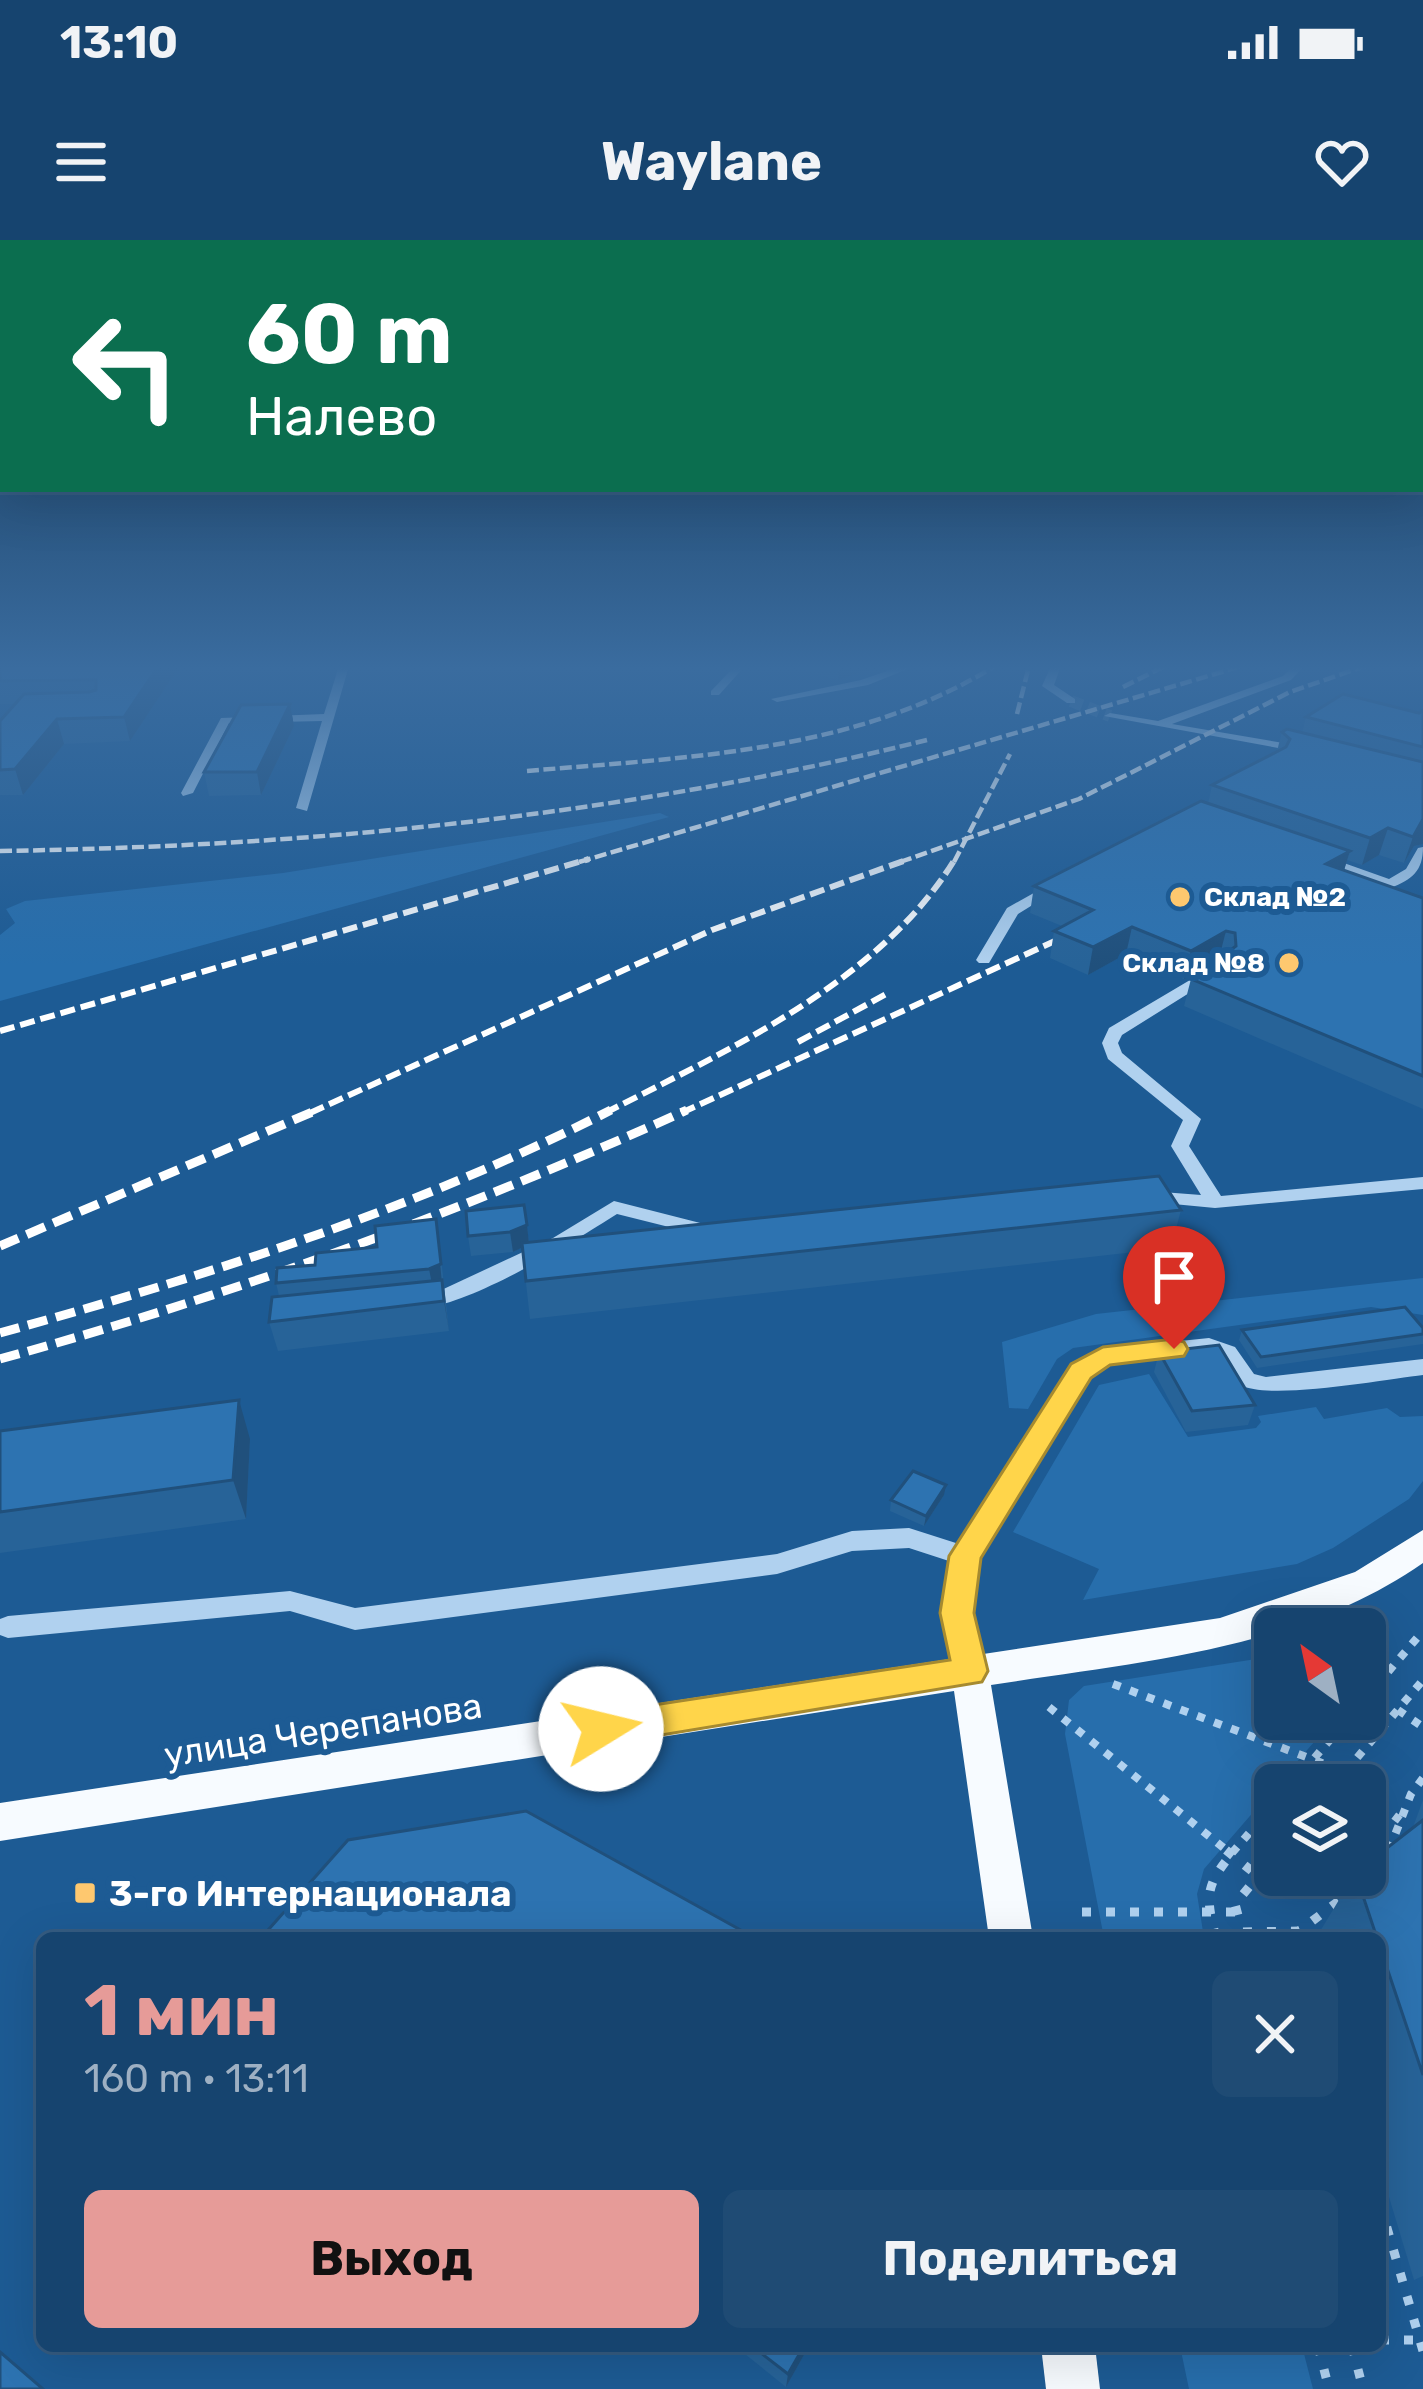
<!DOCTYPE html>
<html lang="ru">
<meta charset="utf-8">
<style>
body{margin:0;font-family:Rubik,sans-serif;background:#1f4b74;color:#f1f3f6;height:100vh;display:flex;flex-direction:column;font-size:45px;white-space:nowrap}
*{box-sizing:border-box;margin:0}
p{font-size:39px;color:#9eb0c3}
.icon{flex:none;width:66px;height:66px;fill:none;stroke:currentColor;stroke-width:2;stroke-linecap:round;stroke-linejoin:round}
.map{position:relative;flex:1;overflow:hidden}
.drawer{position:absolute;left:36px;top:1692px;width:1350px;height:420px;display:flex;flex-direction:column;background:#16446f;border-radius:18px;box-shadow:0 12px 48px #0002,0 0 0 3px #355c82}
.drawer>*{flex:none}
.guide{position:absolute;left:0px;top:0px;width:1425px;height:252px;box-shadow:0 12px 48px #0002,0 0 0 3px #355c82;background:#0b6e4f;color:#fff;overflow:hidden}
.needle{width:78px;rotate:327deg}
.buttons{position:absolute;left:1254px;top:1368px;display:grid;gap:24px}
.buttons a{display:grid;place-items:center;width:132px;height:132px;border-radius:18px;background:#16446f;box-shadow:0 12px 48px #0002,0 0 0 3px #355c82;font-size:60px}
.pin{position:absolute;display:grid;place-items:center;width:102px;height:102px;color:#fff;margin:-123px -51px;border-radius:50% 50% 50% 0;rotate:-45deg;box-shadow:0 0 12px #0007}
.pin .icon{rotate:45deg}
.me{position:absolute;width:132px;margin:-66px;rotate:81deg;stroke-linejoin:round;filter:drop-shadow(0 0 9px #0008)}
.turn{display:flex;align-items:center;gap:42px;height:252px;padding:0 48px;font-size:54px}
.turn .icon{width:156px;height:156px;stroke-width:2.5}
.turn b{display:block;font-size:84px;line-height:102px}
.round{display:grid;place-items:center;flex:none;width:126px;height:126px;border-radius:18px;background:#1f4b74}
.head{display:flex;align-items:center;justify-content:space-between;height:204px;padding:0 48px}
h1{font-size:72px;font-weight:700;line-height:90px;color:#e69b98}
.button{display:flex;gap:24px;margin-top:auto;padding:24px 48px}
.button a{flex:1;height:138px;border-radius:18px;background:#e69b98;color:#111;font-size:48px;font-weight:700;line-height:138px;text-align:center}
.button a+a{background:#1f4b74;color:#f1f3f6}
.status{display:flex;justify-content:space-between;align-items:center;height:84px;padding:0 60px;background:#16446f;direction:ltr}
.status svg{height:33px;fill:currentColor}
header{display:flex;justify-content:space-between;align-items:center;height:156px;padding:0 48px;background:#16446f;font-size:54px;font-weight:700}
.map>svg:first-child{display:block}
.green{fill:#276eac}
.lines{fill:none;stroke-linecap:round;stroke-linejoin:round}
.minor-tunnel{stroke:#3f74a4;stroke-width:12;stroke-dasharray:12 6;stroke-linecap:butt}
.path-far1{stroke:#b0d1ef;stroke-width:8;stroke-dasharray:8 10;stroke-linecap:butt}
.path{stroke:#b0d1ef;stroke-width:9;stroke-dasharray:9 15;stroke-linecap:butt}
.minor{fill:#b0d1ef;fill-rule:evenodd}
.major{fill:#f7fbff;fill-rule:evenodd}
.rail-far2{stroke:#fff;stroke-width:4.5;stroke-dasharray:12 4.5;stroke-linecap:butt}
.rail-far1{stroke:#fff;stroke-width:6;stroke-dasharray:15 6;stroke-linecap:butt}
.rail{stroke:#fff;stroke-width:9;stroke-dasharray:20 9;stroke-linecap:butt}
.wall{fill:#276398}
.shaded-wall{fill:#20507c}
.building{fill:#2d73b1;stroke:#20507c;stroke-width:3}
.route{fill:#ffd54a;stroke:#a68a30;stroke-width:3}
.poi-dot{fill:#fec86f;stroke:#1d5b94;stroke-width:4.5}
.labels{text-anchor:middle;dominant-baseline:central;stroke-width:12;stroke-linejoin:round;paint-order:stroke}
.far-poi-label{font-size:27px;font-weight:bold;fill:#fff;stroke:#1d5b94;text-anchor:start}
.near-street-label{font-size:36px;fill:#fff;stroke:#1d5b94}
.near-poi-label{font-size:36px;font-weight:bold;fill:#fff;stroke:#1d5b94;text-anchor:start}
</style>
<div class="status"><b>13:10</b><svg viewBox="0 0 49 12"><path d="M0 12V9h3v3zM5 12V6h3v6zM10 12V3h3v9zM15 12V0h3v12zM26 1h20v11H26zM47 4h2v5h-2z"/></svg></div>
<header><svg class="icon" aria-label="menu" viewBox="0 0 24 24"><path d="M4 6h16M4 12h16M4 18h16"/></svg>Waylane<svg class="icon" aria-label="heart" viewBox="0 0 24 24"><path d="M12 20l-8-8c-3-5 5-10 8-4 3-6 11-1 8 4z"/></svg></header>
<div class="map">
<svg width="1423" height="2149" viewBox="0 0 1423 2149">
<rect width="100%" height="100%" fill="#1d5b94"/>
<g class="green">
<polygon points="660,573 669,577 0,761 0,695 15,683 6,669 25,661 283,633"/>
<polygon points="1423,1038 1423,1075 1371,1067 1073,1108 1057,1119 1028,1169 1009,1168 1002,1102 1096,1074"/>
<polygon points="1149,1134 1188,1197 1256,1188 1261,1182 1258,1176 1316,1167 1324,1179 1387,1168 1400,1177 1423,1176 1423,1241 1409,1259 1333,1308 1297,1324 1083,1360 1099,1329 1013,1292 1099,1145"/>
<polygon points="1275,1416 1275,1479 1334,1479 1204,1629 1197,1654 1204,1698 1104,1698 1065,1494 1069,1460 1084,1446"/>
<polygon points="1180,2106 1302,2106 1313,2149 1189,2149"/>
</g>
<g class="lines">
<polyline class="minor-tunnel" points="1071,461 1110,476"/>
<g class="path-far1">
<polyline points="1113,1444 1346,1532"/>
<polyline points="1365,1459 1423,1391"/>
<polyline points="1049,1467 1230,1613"/>
<polyline points="1398,1470 1423,1487"/>
<polyline points="1291,1545 1348,1479"/>
<polyline points="1334,1545 1423,1440"/>
<polyline points="1365,1554 1401,1581"/>
<polyline points="1389,1610 1411,1554 1423,1538"/>
<polyline points="1232,1613 1275,1563"/>
</g>
<g class="path">
<polyline points="1226,1610 1258,1636"/>
<polyline points="1082,1672 1236,1672"/>
<polyline points="1243,1692 1299,1691"/>
<path d="M1216,1698c-11,-43 -11,-53 19,-88"/>
<polyline points="1244,1698 1235,1664 1275,1616"/>
<polyline points="1301,1698 1299,1691 1344,1657"/>
<polyline points="1380,1964 1423,2111"/>
<polyline points="1380,2100 1420,2100"/>
<polyline points="1318,2106 1329,2149"/>
<polyline points="1352,2106 1363,2149"/>
</g>
<g class="minor">
<polygon points="339,426 349,426 307,571 296,568 322,481 229,483 193,553 183,556 181,553 221,478 324,474"/>
<polygon points="735,426 745,426 719,455 711,455 711,451"/>
<polygon points="901,426 915,426 868,445 777,462 771,459 861,440"/>
<polygon points="1051,426 1061,426 1054,445 1075,459 1075,463 1067,463 1042,446"/>
<polygon points="1293,426 1304,426 1291,440 1172,484 1307,507 1313,511 1311,514 1104,476 1110,473 1158,481 1283,436"/>
<path d="M1423,607c0,24 -11,33 -33,41l-75,-28 12,-3 62,22 17,-10 12,-21z"/>
<polygon points="1048,645 1060,648 1018,674 989,723 979,723 976,720 1007,668"/>
<polygon points="1212,727 1218,729 1218,735 1122,795 1118,803 1122,813 1201,879 1189,906 1221,956 1423,937 1423,949 1215,968 1142,961 1139,957 1149,951 1201,955 1171,906 1183,880 1108,819 1102,803 1109,788"/>
<path d="M614,961l98,25 3,4 -10,6 -88,-22c-44,28 -146,91 -196,94l-10,-7 3,-5 21,-3 118,-55z"/>
<path d="M1209,1098l26,9 19,27 12,3 157,-18v16c-36,4 -155,26 -182,10 -15,-8 -16,-26 -34,-32l-99,10 -19,13 -112,181 -7,56 13,58 -4,8 -9,3 -9,-3 -4,-8 -13,-58 8,-51 -43,-14 -57,3 -75,23 -422,56 -65,-19 -282,27 -8,-3v-16l8,-3 282,-25 65,17 422,-54 75,-23 57,-3 50,16 114,-178 30,-17z"/>
</g>
<g class="major">
<path d="M1423,1290v33c-124,87 -286,99 -432,122l42,253h-44l-35,-247 -954,150v-38l1220,-185 135,-46z"/>
<polygon points="1041,2106 1095,2106 1100,2149 1046,2149"/>
</g>
<g class="rail-far2">
<polyline points="1123,447 1165,426"/>
<polyline points="1017,474 1029,426"/>
<path d="M527,531c161,-14 327,-18 468,-105"/>
<path d="M0,611c315,-5 621,-35 927,-111"/>
<polyline points="579,622 1242,426"/>
<polyline points="900,622 1079,559 1290,452 1365,426"/>
<polyline points="954,622 1010,514"/>
</g>
<g class="rail-far1">
<polyline points="0,791 589,619"/>
<polyline points="798,802 890,752"/>
<polyline points="310,873 712,690 909,619"/>
<path d="M605,873c123,-63 276,-132 350,-254"/>
<polyline points="681,873 1070,694"/>
</g>
<g class="rail">
<polyline points="0,1006 317,870"/>
<path d="M0,1093c209,-58 417,-124 611,-223"/>
<path d="M0,1119c236,-65 464,-148 687,-249"/>
</g>
</g>
<g class="wall">
<polygon points="0,425 179,427 130,501 64,504 23,555 0,555 0,481 15,464 0,464"/>
<polygon points="802,425 885,425 838,440 802,430"/>
<polygon points="290,464 294,486 261,555 209,556 204,532"/>
<polygon points="1423,470 1423,604 1414,606 1404,623 1379,615 1362,625 1347,620 1344,631 1423,658 1423,869 1184,766 1191,739 1219,718 1184,739 1126,714 1088,735 1050,718 1054,691 1062,686 1030,673 1034,646 1208,564 1212,545 1277,511 1282,492 1302,493 1306,477 1419,473"/>
<polygon points="524,965 529,1003 1181,970 1171,1008 530,1079 522,1007 513,1012 471,1016 468,996"/>
<polygon points="439,999 449,1091 278,1111 269,1082 279,1056 276,1043 315,1025 377,1007"/>
<polygon points="1423,1088 1423,1104 1257,1128 1239,1100 1242,1090"/>
<polygon points="1159,1112 1255,1165 1248,1185 1186,1192 1154,1132"/>
<polygon points="0,1191 250,1199 246,1279 0,1313"/>
<polygon points="944,1255 924,1286 890,1271 891,1260"/>
<polygon points="1423,1560 1423,2036 1414,2040 1380,1927 1380,1698 1316,1698 1354,1635 1365,1635 1413,1587"/>
<polygon points="735,2106 809,2106 786,2147"/>
</g>
<g class="shaded-wall">
<polygon points="159,425 179,427 130,501 124,477"/>
<polygon points="840,425 885,425 838,440"/>
<polygon points="290,464 294,486 261,555 257,532"/>
<polygon points="57,479 64,504 23,555 15,529"/>
<polygon points="1423,579 1423,604 1414,606 1404,623 1413,597"/>
<polygon points="1388,588 1379,615 1362,625 1370,598"/>
<polygon points="1350,611 1342,636 1326,624"/>
<polygon points="1132,687 1126,714 1088,735 1093,707"/>
<polygon points="1226,691 1219,718 1184,739 1191,711"/>
<polygon points="436,979 442,1044 449,1091 444,1061 433,1049 429,1029"/>
<polygon points="527,985 529,1004 513,1012 510,992"/>
<polygon points="239,1160 250,1199 246,1279 233,1240"/>
<polygon points="946,1245 944,1255 924,1286 926,1276"/>
<polygon points="804,2106 809,2106 786,2147 788,2134"/>
</g>
<g class="building">
<polygon points="0,425 159,425 124,477 57,479 15,529 0,530 0,481 24,454 89,452 96,450 96,440 0,441"/>
<polygon points="1343,454 1419,473 1423,470 1423,507 1306,477"/>
<polygon points="290,464 257,532 204,532 241,465"/>
<polygon points="1287,489 1423,522 1423,579 1413,597 1388,588 1370,598 1212,545 1286,507 1290,499 1282,492"/>
<polygon points="1201,561 1350,611 1326,624 1423,658 1423,836 1191,739 1236,706 1235,693 1226,691 1191,711 1132,687 1093,707 1054,691 1093,670 1034,646"/>
<polygon points="1159,936 1181,970 526,1041 522,1003"/>
<polygon points="524,965 527,985 510,992 468,996 466,971"/>
<polygon points="436,979 441,1024 429,1029 276,1043 277,1028 315,1025 316,1013 377,1007 375,986"/>
<polygon points="442,1040 444,1061 269,1082 272,1057"/>
<polygon points="1405,1067 1423,1088 1423,1094 1261,1117 1242,1090"/>
<polygon points="1219,1105 1255,1165 1192,1171 1159,1112"/>
<polygon points="239,1160 233,1240 0,1272 0,1191"/>
<polygon points="913,1231 946,1245 926,1276 891,1260"/>
<polygon points="526,1571 755,1698 261,1698 348,1600"/>
<polygon points="1423,1580 1423,1835 1380,1707 1380,1698 1377,1698 1356,1635 1365,1635 1365,1625"/>
<polygon points="752,2106 804,2106 788,2134"/>
<polygon points="0,2112 43,2149 0,2149"/>
</g>
<linearGradient id="sky" x2="0" y2="1"><stop stop-color="#103251"/><stop offset="0.59" stop-color="#3a6c9f"/><stop offset="1" stop-color="#3a6c9f" stop-opacity="0"/></linearGradient>
<rect width="1423" height="726" fill="url(#sky)"/>
<polygon class="route" points="1174,1099 1184,1102 1188,1109 1184,1116 1110,1125 1091,1138 981,1318 974,1373 988,1431 982,1442 601,1505 588,1500 583,1489 588,1478 601,1473 950,1420 940,1373 949,1316 1071,1124 1103,1107"/>
<g class="poi-dot">
<circle cx="1180" cy="657" r="12"/>
<circle cx="1289" cy="723" r="12"/>
<rect x="73" y="1641" width="24" height="24" rx="6"/>
</g>
<g class="labels">
<g class="far-poi-label">
<text x="1204" y="657">Склад №2</text>
<text x="1265" y="723" text-anchor="end">Склад №8</text>
</g>
<g class="near-street-label">
<text transform="translate(323 1490) rotate(-9)">улица Черепанова</text>
</g>
<g class="near-poi-label">
<text x="109" y="1653">3-го Интернационала</text>
</g>
</g>
</svg>
<div class="buttons">
<a><svg class="needle" viewBox="-14 -14 28 28"><path d="M0-13l5 13h-10z" fill="#e53935"/><path d="M0 13l5-13h-10z" fill="#9eb0c3"/></svg></a>
<a><svg class="icon" aria-label="layers" viewBox="0 0 24 24"><path d="M12 4l9 5-9 5-9-5zM3 14l9 5 9-5"/></svg></a>
</div>
<div class="pin" style="left:1174px;top:1109px;background:#d93025"><svg class="icon" aria-label="arrive" viewBox="0 0 24 24"><path d="M6 21V4h12l-3 4 3 4H6"/></svg></div>
<svg class="me" style="left:601px;top:1489px" viewBox="-20 -20 40 40"><circle r="19" fill="#fff"/><path d="M0-13L10 11 0 6-10 11z" fill="#ffd54a"/></svg>
<div class="guide">
<div class="turn"><svg class="icon" aria-label="left" viewBox="0 0 24 24"><path d="M17 20v-9H6M10 6l-5 5 5 5"/></svg><div><b>60 m</b>Налево</div></div>
</div>
<section class="drawer">
<div class="head"><div><h1>1 мин</h1><p>160 m · 13:11</p></div><a class="round"><svg class="icon" aria-label="close" viewBox="0 0 24 24"><path d="M6 6l12 12M18 6L6 18"/></svg></a></div>
<div class="button"><a>Выход</a><a>Поделиться</a></div>
</section>
</div>
